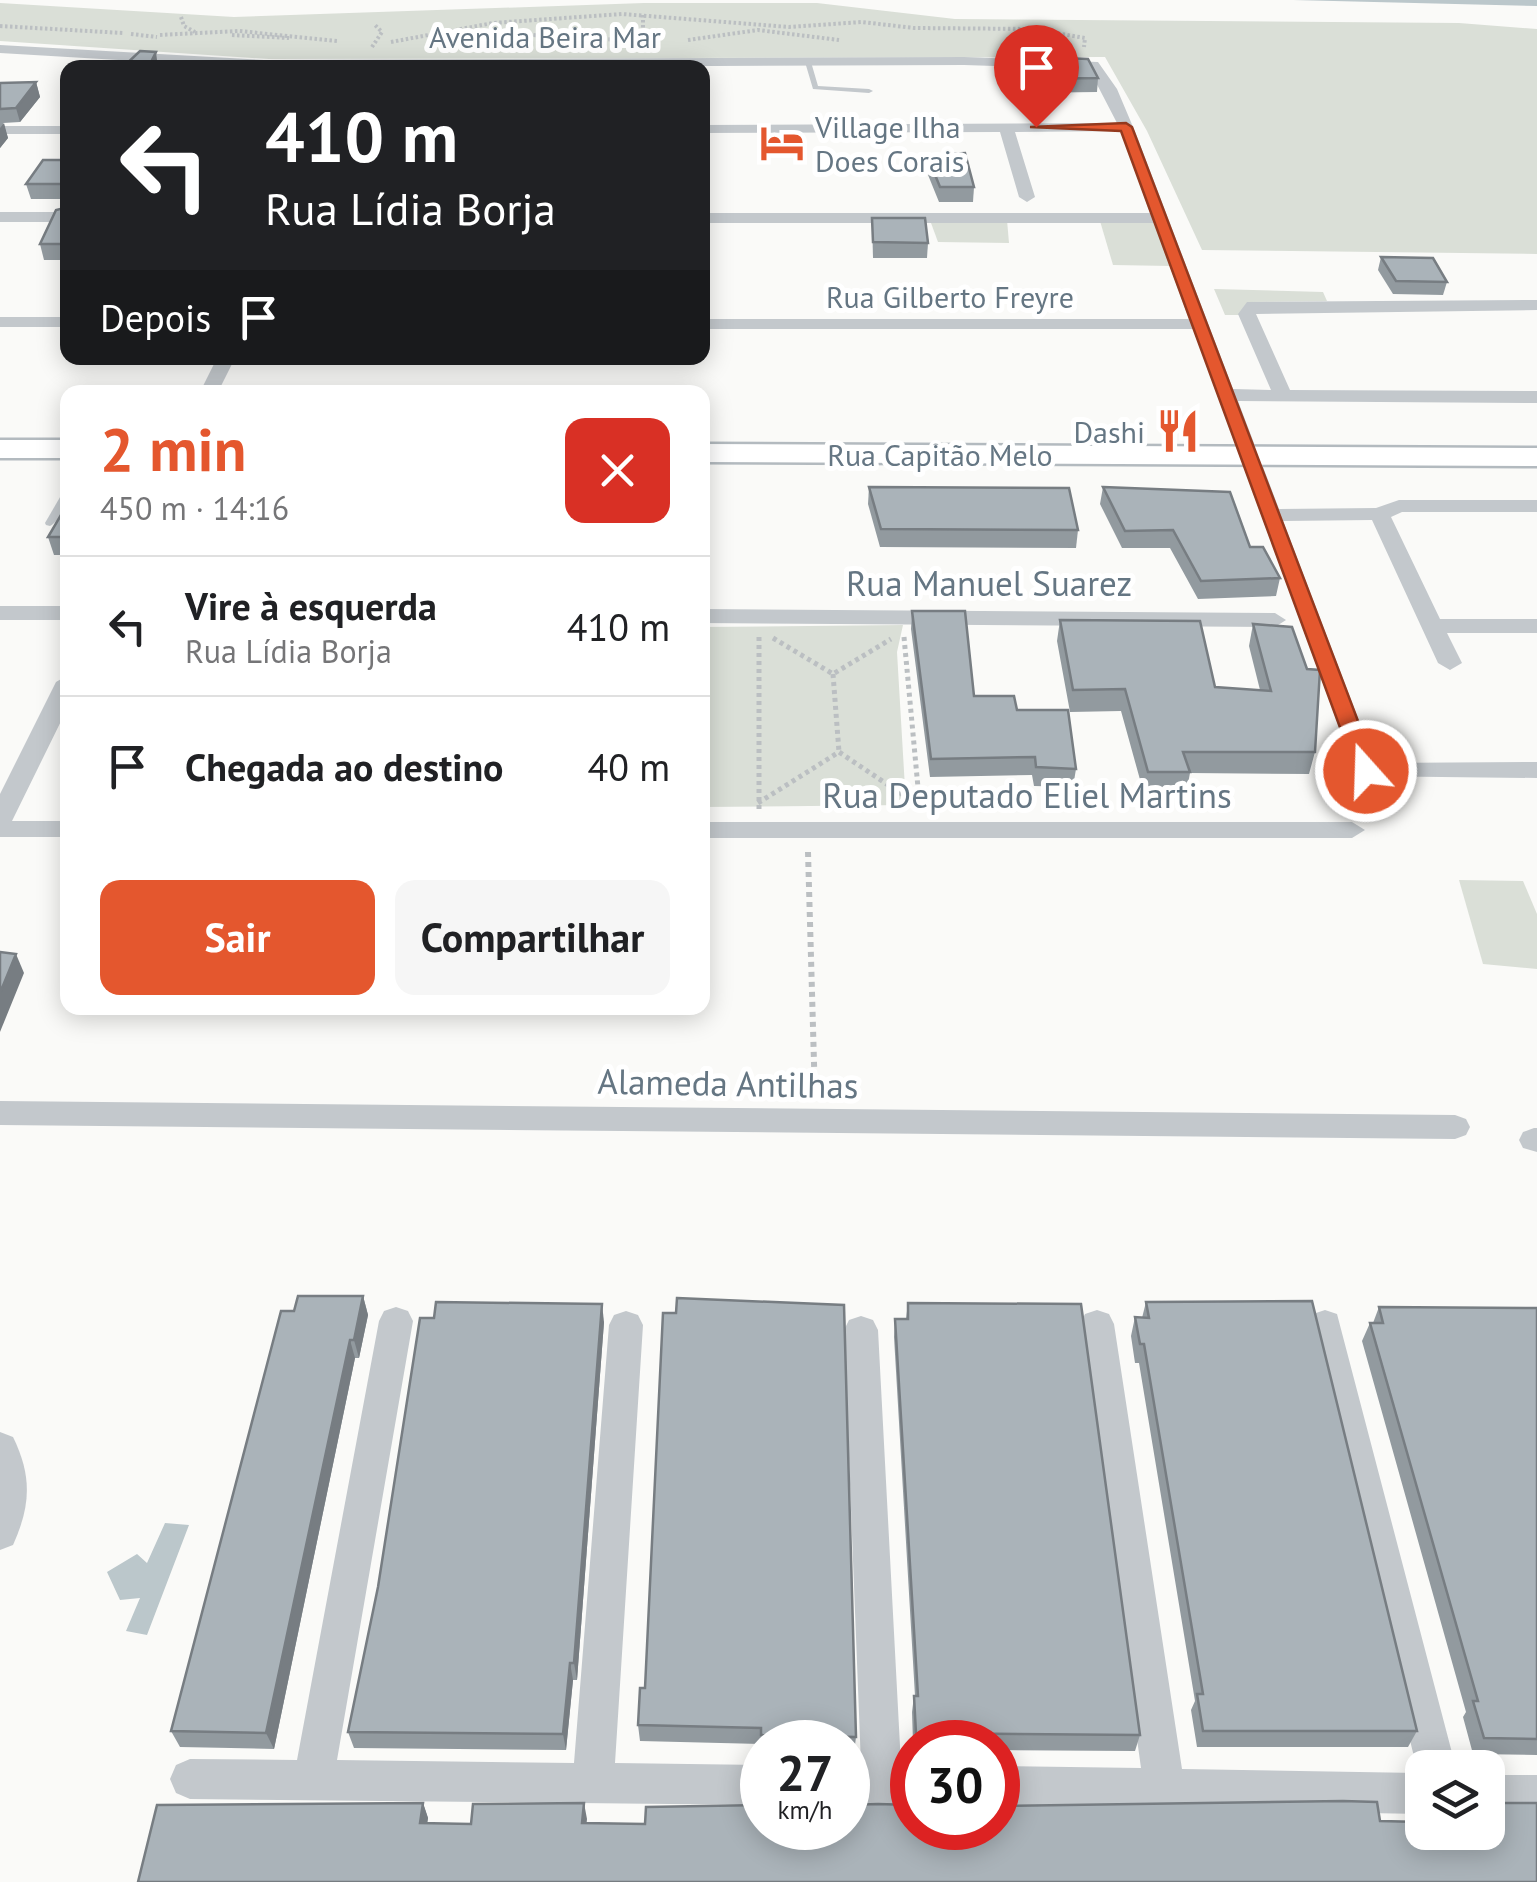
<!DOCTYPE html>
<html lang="pt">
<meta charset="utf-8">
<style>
body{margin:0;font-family:"PT Sans",sans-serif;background:#f6f6f6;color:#202124;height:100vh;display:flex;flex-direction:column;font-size:38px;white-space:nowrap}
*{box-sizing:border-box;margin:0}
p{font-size:32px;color:#757577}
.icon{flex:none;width:55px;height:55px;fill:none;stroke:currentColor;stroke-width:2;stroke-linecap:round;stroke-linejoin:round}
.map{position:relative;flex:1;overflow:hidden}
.details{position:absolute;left:60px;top:385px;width:650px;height:630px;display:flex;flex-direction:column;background:#fff;border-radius:20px;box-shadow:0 5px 25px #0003}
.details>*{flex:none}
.guide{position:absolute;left:60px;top:60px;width:650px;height:305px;border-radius:20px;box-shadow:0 5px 25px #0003;background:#202124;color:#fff;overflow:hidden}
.tools{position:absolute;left:1405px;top:1750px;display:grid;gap:20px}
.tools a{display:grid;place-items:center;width:100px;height:100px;border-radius:20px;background:#fff;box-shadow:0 5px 25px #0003;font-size:50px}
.speed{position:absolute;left:740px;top:1720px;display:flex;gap:20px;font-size:50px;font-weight:700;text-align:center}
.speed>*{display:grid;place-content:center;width:130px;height:130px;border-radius:50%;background:#fff;box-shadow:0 5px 25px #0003;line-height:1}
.speed small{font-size:25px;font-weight:400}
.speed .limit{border:15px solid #d22;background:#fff;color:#111}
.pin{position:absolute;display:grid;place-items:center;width:85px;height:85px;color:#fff;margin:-102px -42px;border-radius:50% 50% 50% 0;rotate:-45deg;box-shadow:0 0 10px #0007}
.pin .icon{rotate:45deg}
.me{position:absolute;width:110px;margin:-55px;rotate:340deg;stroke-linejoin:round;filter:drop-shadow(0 0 8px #0008)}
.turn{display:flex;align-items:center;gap:35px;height:210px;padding:0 40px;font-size:45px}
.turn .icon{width:130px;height:130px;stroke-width:2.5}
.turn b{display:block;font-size:70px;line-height:85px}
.then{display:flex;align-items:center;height:95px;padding:0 40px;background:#0003;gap:20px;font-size:38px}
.round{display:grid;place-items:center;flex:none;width:105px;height:105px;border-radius:20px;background:#f6f6f6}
.overview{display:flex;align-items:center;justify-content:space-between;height:170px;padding:0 40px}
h1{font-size:60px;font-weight:700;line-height:75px;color:#e4572e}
.action{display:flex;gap:20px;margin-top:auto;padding:20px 40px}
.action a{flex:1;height:115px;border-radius:20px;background:#e4572e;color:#fff;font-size:40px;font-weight:700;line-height:115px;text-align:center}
.action a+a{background:#f6f6f6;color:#202124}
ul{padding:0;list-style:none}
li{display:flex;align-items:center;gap:30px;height:140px;padding:0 40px;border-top:2px solid #e0e0e0}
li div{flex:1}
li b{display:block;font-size:38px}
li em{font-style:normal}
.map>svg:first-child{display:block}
.green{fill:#dadfd7}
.water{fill:#bbc7cb}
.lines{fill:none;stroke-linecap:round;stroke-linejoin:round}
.secondary-casing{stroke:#b3babf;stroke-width:5}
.path-far2{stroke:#bbbfc2;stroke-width:4;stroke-dasharray:2.5 2.5;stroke-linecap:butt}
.path-far1{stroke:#bbbfc2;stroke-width:5;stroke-dasharray:4 4;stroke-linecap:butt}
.path{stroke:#bbbfc2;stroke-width:6;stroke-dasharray:5 5;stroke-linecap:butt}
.lane{fill:#c3c8cc;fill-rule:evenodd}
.street{fill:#c3c8cc;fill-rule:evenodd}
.secondary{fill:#fff;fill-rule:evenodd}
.wall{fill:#929a9f}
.shaded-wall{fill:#777d82}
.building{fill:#aab3b9;stroke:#777d82;stroke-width:2.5}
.route{fill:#e4572e;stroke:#94391e;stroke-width:2.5}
.labels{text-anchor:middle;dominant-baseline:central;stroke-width:10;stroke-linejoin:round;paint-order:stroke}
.far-street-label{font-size:30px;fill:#657683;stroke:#fff}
.far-poi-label{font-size:30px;fill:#657683;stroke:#fff;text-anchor:start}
.street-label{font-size:35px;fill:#657683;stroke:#fff}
</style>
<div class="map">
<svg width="1537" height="1882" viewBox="0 0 1537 1882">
<rect width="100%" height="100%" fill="#fafaf8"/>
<g class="green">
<polygon points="0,3 234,17 644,3 817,3 955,19 1459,23 1537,29 1537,254 1202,250 1147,131 1105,57 269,59 0,41"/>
<polygon points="1007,220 1009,243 938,242 931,223"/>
<polygon points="1100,221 1155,223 1171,266 1113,265"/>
<polygon points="1214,289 1323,292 1327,301 1250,302 1241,315 1225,315"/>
<polygon points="903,625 897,652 906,805 703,807 703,627"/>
<polygon points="1459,880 1523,881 1537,914 1537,969 1483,964"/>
</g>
<g class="water">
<polygon points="1293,0 1537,0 1537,6"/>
<polygon points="165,1523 189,1525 147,1635 126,1631 140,1598 120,1600 107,1572 137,1554 147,1563"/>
</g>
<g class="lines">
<g class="secondary-casing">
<g id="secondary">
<rect x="0" y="440" width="68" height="18"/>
<polygon points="702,444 1537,448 1537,466 702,462"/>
</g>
</g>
<g class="path-far2">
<polyline points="643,15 643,48"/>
<polyline points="181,17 184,26 195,32"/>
<polyline points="0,26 123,33"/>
<polyline points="131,34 157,37"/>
<polyline points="160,35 239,31 337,41"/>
<polyline points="232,35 289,38"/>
<polyline points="688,40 758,30 839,40"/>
<polyline points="391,42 493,23 622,14 789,27 862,22 914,28 1033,29 1085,38 1084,47"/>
<polyline points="459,42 516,34 621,40"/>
<polyline points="372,47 382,32 375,25"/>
</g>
<g class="path-far1">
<polyline points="759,637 759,810"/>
<polyline points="904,637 920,809"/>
<polyline points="773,638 833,674 891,639"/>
<polyline points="833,674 839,752"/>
<polyline points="758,803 839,752 918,805"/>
</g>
<polyline class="path" points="808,852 815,1098"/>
<g class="lane">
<polygon points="808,60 811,62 818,86 869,89 873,91 869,93 813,89 805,62"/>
<path d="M68,489c0,14 -6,30 -18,37l-4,-1 -1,-2 18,-31z"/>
</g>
<g class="street">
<polygon points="0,45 264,60 964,57 1098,62 1117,89 1136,134 1233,389 1271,390 1238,314 1247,302 1537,300 1537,310 1256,314 1290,390 1537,391 1537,403 1238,401 1279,509 1376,508 1399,500 1537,500 1537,512 1402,512 1391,517 1440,619 1537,619 1537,633 1447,633 1462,663 1450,670 1438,663 1372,520 1283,521 1375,763 1537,762 1537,778 1357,776 1193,329 702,329 702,319 1189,319 1154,223 702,223 702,213 1150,213 1121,131 1015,132 1035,197 1027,202 1019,197 1000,132 702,133 702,125 1117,123 1089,69 964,65 254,68 0,53"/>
<rect x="0" y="126" width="68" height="8"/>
<rect x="0" y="212" width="68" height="10"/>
<rect x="0" y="317" width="68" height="10"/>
<polygon points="217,358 235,358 218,392 200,392"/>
<rect x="0" y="606" width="68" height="14"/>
<polygon points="702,609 1275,613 1286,620 1275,627 702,623"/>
<polygon points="68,675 68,707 12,821 68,821 68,837 0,837 0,794 56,682"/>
<polygon points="702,822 1352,822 1365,830 1352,838 702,838"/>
<polygon points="0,1101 1455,1115 1466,1119 1470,1127 1466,1135 1455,1139 0,1125"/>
<polygon points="1534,1128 1537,1128 1537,1152 1523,1148 1519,1140 1523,1132"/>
<polygon points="396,1307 408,1311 413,1321 337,1760 574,1763 609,1325 614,1315 626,1311 638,1315 643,1325 615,1763 762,1765 762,1805 190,1799 176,1793 170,1779 176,1765 190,1759 297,1760 379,1321 384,1311"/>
<polygon points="1097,1310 1109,1314 1114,1324 1182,1769 1418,1773 1308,1324 1313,1314 1325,1310 1337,1314 1456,1768 1422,1768 1422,1814 998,1806 998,1766 1141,1768 1080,1324 1085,1314"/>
<polygon points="861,1316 873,1320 878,1330 901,1765 912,1765 912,1805 848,1805 848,1765 861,1765 844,1330 849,1320"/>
<path d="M0,1432l13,5c19,39 18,68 0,108l-13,5z"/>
<rect x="1488" y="1775" width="49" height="40"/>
</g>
<use href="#secondary" class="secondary"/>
</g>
<g class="wall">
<polygon points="1013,56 1098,78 1097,92 1022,93 1012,70"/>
<polygon points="36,82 40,97 20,122 3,123 8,138 0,148 0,83"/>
<polygon points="927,155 974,187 973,202 939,202 926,170"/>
<polygon points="68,160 68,206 66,199 31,199 26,184"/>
<polygon points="68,207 68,260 44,260 40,244"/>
<polygon points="872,218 928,243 927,258 873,258"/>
<polygon points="1381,257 1447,282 1443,295 1393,294 1378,270"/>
<polygon points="869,487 1078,530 1076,548 880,547 868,504"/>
<polygon points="1103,487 1250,547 1280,578 1276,596 1198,599 1170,548 1122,548 1100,504"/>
<polygon points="68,503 68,555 54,555 48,537"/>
<polygon points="912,611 974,696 1017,710 1076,769 1073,787 1034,786 1032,775 930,777 911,629"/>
<polygon points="1060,620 1215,687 1260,690 1249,646 1253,624 1315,752 1309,774 1190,773 1186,794 1144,794 1121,711 1070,712 1057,641"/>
<polygon points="363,1296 368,1315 359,1358 355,1358 274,1749 180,1747 171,1731 294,1311"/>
<polygon points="1146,1302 1417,1731 1408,1747 1197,1747 1191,1710 1195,1701 1139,1363 1135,1363 1131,1336 1135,1317 1142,1318"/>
<polygon points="908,1303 1140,1735 1135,1751 998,1750 998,1742 913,1742 912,1712 914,1696 915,1696 894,1337 895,1319 906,1319"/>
<polygon points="1379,1307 1537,1308 1537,1755 1473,1754 1463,1717 1466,1712 1362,1341 1370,1323 1373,1323"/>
<polygon points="604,1322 577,1680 573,1680 566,1750 354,1748 348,1732"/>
<polygon points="640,1688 856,1737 854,1753 848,1753 848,1742 762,1742 762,1751 761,1751 761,1744 640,1741 638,1725"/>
<polygon points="423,1803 428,1818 427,1823 471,1824 584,1803 586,1823 912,1828 1418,1822 1418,1818 1422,1810 1422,1832 1537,1882 138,1882"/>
</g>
<g class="shaded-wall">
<polygon points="156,52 158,68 148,68"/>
<polygon points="36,82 40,97 20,122 16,108"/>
<polygon points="4,123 8,138 0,148 0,128"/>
<polygon points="16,954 24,973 0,1032 0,993"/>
<polygon points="363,1296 368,1315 359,1358 354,1340"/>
<polygon points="602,1304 604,1322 577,1680 574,1663"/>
<polygon points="350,1340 355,1358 274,1749 266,1733"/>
<polygon points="570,1663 573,1680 566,1750 563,1734"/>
<polygon points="423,1803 428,1818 425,1838 420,1823"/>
<polygon points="584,1803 587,1819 585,1838 582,1823"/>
</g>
<g class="building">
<polygon points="140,51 156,52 148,68 122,68"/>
<polygon points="1013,56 1088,59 1098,78 1024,79"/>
<polygon points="36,82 16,108 0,109 0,83"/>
<polygon points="965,153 974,187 940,187 927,155"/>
<polygon points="43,160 68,160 68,184 26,184"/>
<polygon points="68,185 68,206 64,193"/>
<polygon points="68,207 68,244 40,244 56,210"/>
<polygon points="872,218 925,218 928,243 873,242"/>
<polygon points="1381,257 1433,258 1447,282 1396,281"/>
<polygon points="869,487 1069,488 1078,530 881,529"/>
<polygon points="1103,487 1230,492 1250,547 1263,547 1280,578 1201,581 1173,530 1125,531"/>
<polygon points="68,503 68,537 48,537"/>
<polygon points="912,611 965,611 974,696 1014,696 1017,710 1068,710 1076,769 1036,767 1035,757 931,759"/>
<polygon points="1060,620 1200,621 1215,687 1271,691 1253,624 1292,627 1307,669 1320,670 1315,752 1183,752 1190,772 1148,772 1125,689 1073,690"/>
<polygon points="0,952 16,954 0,993"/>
<polygon points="298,1296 363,1296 354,1340 350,1340 266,1733 171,1731 281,1311 294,1311"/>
<polygon points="677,1298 844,1305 856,1737 761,1735 761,1728 638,1725 640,1688 645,1688 663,1313 676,1313"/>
<polygon points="1312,1301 1417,1731 1203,1731 1197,1694 1203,1694 1144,1344 1140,1344 1135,1317 1149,1318 1146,1302"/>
<polygon points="436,1302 602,1304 574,1663 570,1663 563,1734 348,1732 378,1587 420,1318 434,1318"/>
<polygon points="908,1303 1081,1304 1140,1735 916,1733 914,1696 918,1696 895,1319 908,1319"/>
<polygon points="1379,1307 1537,1308 1537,1739 1484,1738 1473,1701 1478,1701 1370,1323 1383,1323"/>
<polygon points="1343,1801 1377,1802 1380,1821 1422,1822 1422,1832 1488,1832 1488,1803 1537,1803 1537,1882 138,1882 157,1805 423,1803 420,1823 471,1824 473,1804 584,1803 582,1823 645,1824 646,1807 762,1805 762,1828 848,1828 848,1805 878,1804 912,1805 912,1828 998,1828 998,1806"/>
</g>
<polygon class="route" points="1126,123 1132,127 1377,771 1374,775 1359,775 1356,771 1121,131 1030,127"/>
<defs>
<g id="hotel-bare" transform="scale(3.45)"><path d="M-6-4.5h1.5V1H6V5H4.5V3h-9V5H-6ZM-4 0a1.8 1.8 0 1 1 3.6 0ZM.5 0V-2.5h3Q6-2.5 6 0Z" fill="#e4572e" stroke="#fff" stroke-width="2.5" paint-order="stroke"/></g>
<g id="restaurant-bare" transform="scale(3.45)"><path d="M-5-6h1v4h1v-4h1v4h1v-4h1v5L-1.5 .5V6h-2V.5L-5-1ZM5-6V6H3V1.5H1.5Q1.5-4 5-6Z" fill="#e4572e" stroke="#fff" stroke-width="2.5" paint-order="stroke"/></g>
</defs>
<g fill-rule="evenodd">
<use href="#hotel-bare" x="782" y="143"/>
<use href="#restaurant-bare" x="1178" y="431"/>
</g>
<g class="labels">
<g class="far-street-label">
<text x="545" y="36">Avenida Beira Mar</text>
<text x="950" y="296">Rua Gilberto Freyre</text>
<text x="940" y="454">Rua Capitão Melo</text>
</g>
<g class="far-poi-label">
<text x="815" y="126">Village Ilha<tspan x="815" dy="34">Does Corais</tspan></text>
<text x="1145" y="431" text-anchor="end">Dashi</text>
</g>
<g class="street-label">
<text x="989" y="583">Rua Manuel Suarez</text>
<text x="1027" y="795">Rua Deputado Eliel Martins</text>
<text transform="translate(728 1083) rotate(1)">Alameda Antilhas</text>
</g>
</g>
</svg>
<div class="tools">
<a><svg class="icon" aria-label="layers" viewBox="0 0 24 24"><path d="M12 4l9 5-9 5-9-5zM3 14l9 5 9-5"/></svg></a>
</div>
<div class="speed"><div>27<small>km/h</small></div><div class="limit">30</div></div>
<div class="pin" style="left:1036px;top:127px;background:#d93025"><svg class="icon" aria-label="arrive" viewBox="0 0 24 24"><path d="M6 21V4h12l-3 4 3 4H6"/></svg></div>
<svg class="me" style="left:1366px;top:771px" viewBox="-20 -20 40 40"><circle r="17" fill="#e4572e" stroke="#fff" stroke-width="3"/><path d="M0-11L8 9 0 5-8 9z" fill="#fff"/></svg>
<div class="guide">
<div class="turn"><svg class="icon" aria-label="left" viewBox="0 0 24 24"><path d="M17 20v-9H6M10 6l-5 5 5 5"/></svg><div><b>410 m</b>Rua Lídia Borja</div></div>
<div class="then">Depois<svg class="icon" aria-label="arrive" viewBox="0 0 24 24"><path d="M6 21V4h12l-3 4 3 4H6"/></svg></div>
</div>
<section class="details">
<div class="overview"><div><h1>2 min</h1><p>450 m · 14:16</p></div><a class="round" style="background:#d93025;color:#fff"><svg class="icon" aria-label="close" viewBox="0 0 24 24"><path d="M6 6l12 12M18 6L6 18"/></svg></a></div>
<ul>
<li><svg class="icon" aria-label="left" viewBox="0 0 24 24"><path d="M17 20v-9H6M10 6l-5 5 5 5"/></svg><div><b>Vire à esquerda</b><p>Rua Lídia Borja</p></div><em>410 m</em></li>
<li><svg class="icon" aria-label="arrive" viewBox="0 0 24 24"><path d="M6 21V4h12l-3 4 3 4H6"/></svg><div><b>Chegada ao destino</b></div><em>40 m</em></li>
</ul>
<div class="action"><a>Sair</a><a>Compartilhar</a></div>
</section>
</div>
